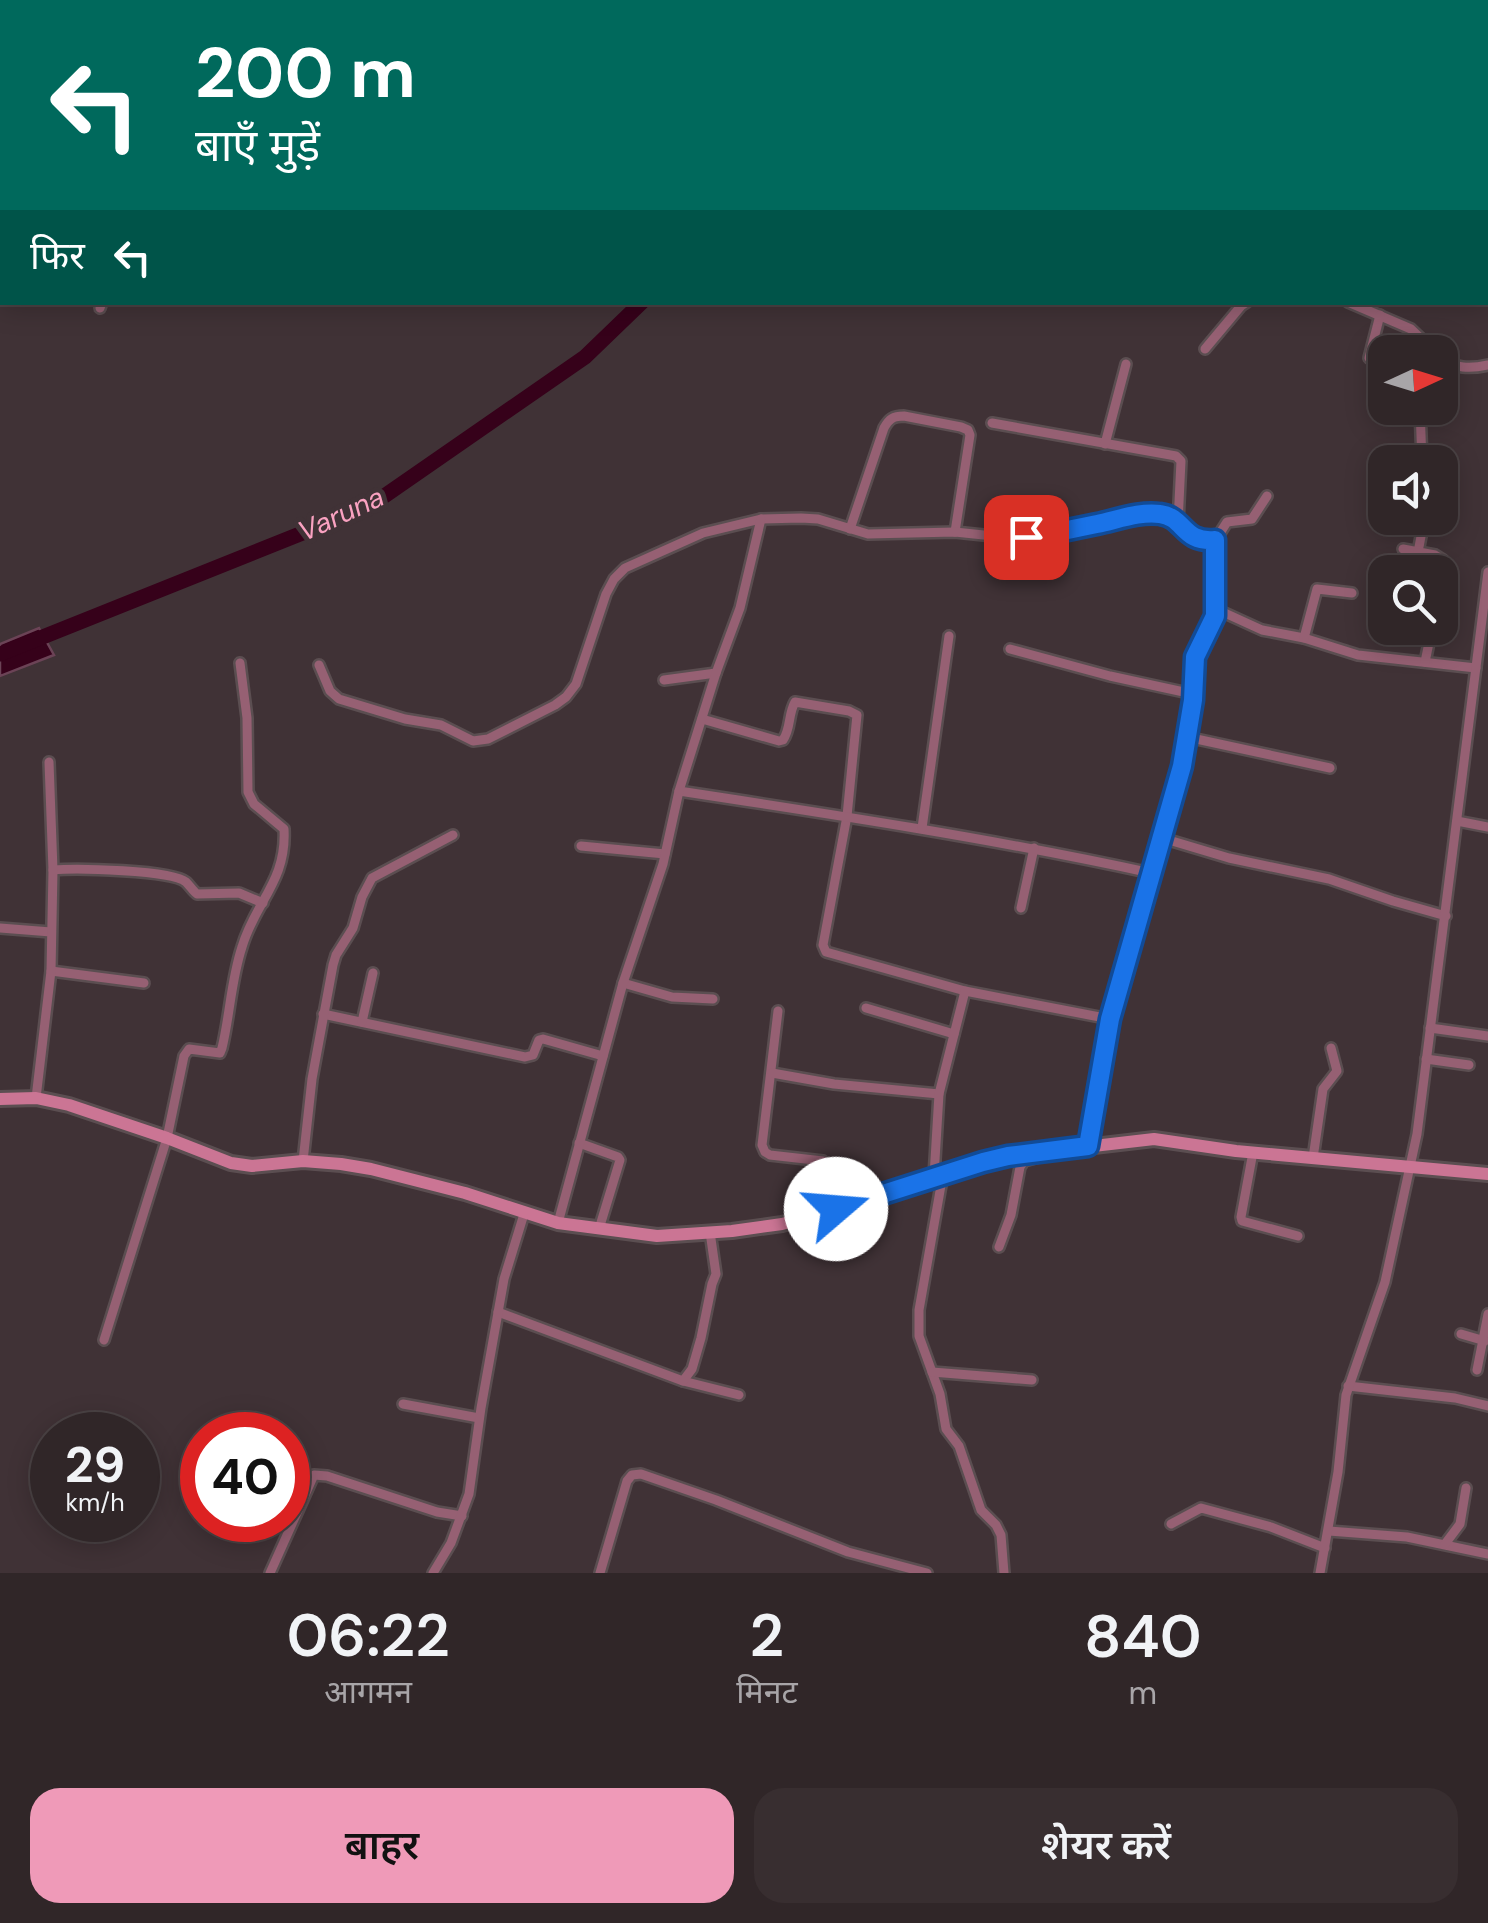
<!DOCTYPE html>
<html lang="hi">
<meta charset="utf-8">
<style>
body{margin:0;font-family:"DM Sans","Noto Sans Devanagari",sans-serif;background:#382e30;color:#f1f3f6;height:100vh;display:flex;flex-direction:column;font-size:38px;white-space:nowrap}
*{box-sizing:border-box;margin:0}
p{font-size:32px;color:#a8a5a8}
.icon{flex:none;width:55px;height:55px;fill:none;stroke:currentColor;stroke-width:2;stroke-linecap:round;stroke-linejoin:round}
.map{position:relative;height:1573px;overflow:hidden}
.sheet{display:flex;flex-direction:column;background:#302628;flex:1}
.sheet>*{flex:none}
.top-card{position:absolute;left:0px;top:0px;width:1490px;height:305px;box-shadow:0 5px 25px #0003,0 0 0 2px #4b4345;background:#00695c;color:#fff;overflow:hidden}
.needle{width:65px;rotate:86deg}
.tools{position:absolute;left:1368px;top:335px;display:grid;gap:20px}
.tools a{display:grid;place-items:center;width:90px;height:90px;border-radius:20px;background:#302628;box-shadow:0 5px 25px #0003,0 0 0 2px #4b4345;font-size:50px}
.speed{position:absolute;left:30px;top:1412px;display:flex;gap:20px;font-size:50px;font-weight:700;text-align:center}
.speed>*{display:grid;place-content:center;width:130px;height:130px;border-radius:50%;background:#302628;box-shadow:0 5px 25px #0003,0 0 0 2px #4b4345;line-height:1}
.speed small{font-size:25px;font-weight:400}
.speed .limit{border:15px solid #d22;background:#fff;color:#111}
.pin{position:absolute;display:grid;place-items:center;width:85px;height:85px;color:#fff;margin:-42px;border-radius:20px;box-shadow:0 5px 15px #0006}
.me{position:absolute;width:110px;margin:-55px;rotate:72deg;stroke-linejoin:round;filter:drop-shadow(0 0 8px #0008)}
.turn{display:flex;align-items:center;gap:35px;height:210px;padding:0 30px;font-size:45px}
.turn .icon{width:130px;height:130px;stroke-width:2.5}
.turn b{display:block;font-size:70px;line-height:85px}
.then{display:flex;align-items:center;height:95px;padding:0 30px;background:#0003;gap:20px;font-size:38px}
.eta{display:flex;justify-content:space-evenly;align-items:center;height:170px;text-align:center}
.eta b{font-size:60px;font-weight:600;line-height:70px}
.primary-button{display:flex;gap:20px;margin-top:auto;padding:20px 30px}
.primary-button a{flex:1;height:115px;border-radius:30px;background:#ef9ab8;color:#111;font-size:40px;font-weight:600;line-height:115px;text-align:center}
.primary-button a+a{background:#382e30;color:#f1f3f6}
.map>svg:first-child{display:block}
.water{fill:#36011a;stroke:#6b4356;stroke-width:2.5}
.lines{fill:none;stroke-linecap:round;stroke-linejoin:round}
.river{stroke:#36011a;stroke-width:15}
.street-casing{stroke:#5b4e51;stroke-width:14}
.secondary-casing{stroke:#5b4e51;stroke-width:18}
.street{stroke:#966073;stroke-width:9}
.secondary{stroke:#cb7594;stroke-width:12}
.route-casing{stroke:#114b97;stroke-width:25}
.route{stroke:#1a73e8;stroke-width:18}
.labels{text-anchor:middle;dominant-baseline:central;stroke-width:10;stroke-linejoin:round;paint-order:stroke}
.water-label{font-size:28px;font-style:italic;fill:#faa2c1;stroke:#403236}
</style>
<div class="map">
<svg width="1488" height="1573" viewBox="0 0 1488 1573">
<rect width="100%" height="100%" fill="#403236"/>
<polygon class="water" points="39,628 54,655 0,676 0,644"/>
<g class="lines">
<g class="river">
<polyline points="1349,0 1349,2"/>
<polyline points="771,2 772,0"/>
<polyline points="0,654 370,506 585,357 642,302"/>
</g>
<g class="street-casing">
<g id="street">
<polyline points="5,2 5,0"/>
<polyline points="143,2 143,0"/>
<polyline points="189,2 189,0"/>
<polyline points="286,2 288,0"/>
<polyline points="0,17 2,9"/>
<polyline points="0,25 2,28"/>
<polyline points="0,239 2,229"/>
<polyline points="1348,302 1411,329 1435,352"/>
<polyline points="100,308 102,302"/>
<polyline points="1205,349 1241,306 1247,302"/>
<path d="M1440,357c15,12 30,12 48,8"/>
<polyline points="1369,358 1380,315"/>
<polyline points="1420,408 1422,462"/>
<polyline points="992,423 1176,456 1181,461 1178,523"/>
<polyline points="1105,444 1126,364"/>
<path d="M850,529l34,-101c5,-9 9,-12 20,-12l57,11 7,3 2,5 -15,97"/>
<polyline points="1403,549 1435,555 1443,560 1445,567 1440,592"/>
<polyline points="1418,552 1424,521"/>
<polyline points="1216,609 1262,630 1304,638 1358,655 1476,668"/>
<polyline points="1304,638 1317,589 1352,593"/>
<polyline points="1010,649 1110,676 1193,694"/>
<polyline points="1425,662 1432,628"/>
<path d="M319,665l11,26 9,8 66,20 36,6 32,16 15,-2 67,-34 11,-8 10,-13 30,-90 8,-15 11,-11 78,-35 58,-14 40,-1 17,1 50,15 87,-2 57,6 48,-6 90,-18c36,1 28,28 65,27l12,-19 25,-3 15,-23"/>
<polyline points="664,680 716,673"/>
<path d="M702,719l77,22 4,-1c8,-11 5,-26 12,-38l54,9 8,4 -10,101 -24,129 3,7 139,39 145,28"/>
<polyline points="1187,737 1330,768"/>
<path d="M679,791c158,24 316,48 472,82"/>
<polyline points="1457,821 1488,827"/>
<polyline points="922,828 949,636"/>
<polyline points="1162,838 1229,858 1329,879 1393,901 1446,916"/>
<polyline points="581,846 665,854"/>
<path d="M53,870c23,-2 119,0 133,12 4,4 7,9 11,12l42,-1 24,10"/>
<polyline points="1021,908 1034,848"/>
<polyline points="0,928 51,932"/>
<polyline points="51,971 144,983"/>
<polyline points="623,983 672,997 713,999"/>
<polyline points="866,1008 954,1034"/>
<path d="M778,1011l-16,134 3,7 5,3 53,6c14,8 11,32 13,48"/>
<polyline points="323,1014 525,1057 533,1055 539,1040 543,1039 603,1056"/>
<polyline points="362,1022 373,973"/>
<polyline points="1430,1028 1488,1036"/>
<polyline points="1426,1059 1469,1065"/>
<polyline points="772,1073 834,1084 939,1094"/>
<polyline points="36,1098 51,971 53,870 49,762"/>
<polyline points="579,1143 618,1157 620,1160 599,1229"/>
<polyline points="1088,1145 1110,1019 1182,766 1193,700 1195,657 1215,616 1215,541"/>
<polyline points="1253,1152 1241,1217 1242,1221 1298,1236"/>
<polyline points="1313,1158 1323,1089 1337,1071 1331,1048"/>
<polyline points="303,1161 312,1079 333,965 336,955 353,928 362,897 372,878 453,835"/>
<polyline points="943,1174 919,1310 919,1336 940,1394 946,1429 959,1446 981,1510 996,1525 1001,1535 1004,1573"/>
<polyline points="934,1176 939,1094 965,991"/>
<polyline points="558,1223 623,983 663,864 679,791 716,673 740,608 761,519"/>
<polyline points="999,1247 1011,1215 1020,1167 1024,1161 1039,1157"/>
<polyline points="498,1312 683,1381 739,1395"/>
<polyline points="1461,1334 1485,1341"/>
<path d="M104,1340l63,-202 17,-82 5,-7 31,4 2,-5c8,-33 9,-68 20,-101 13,-45 45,-66 42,-118l-30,-25 -6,-12 -1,-74 -7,-55"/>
<polyline points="1477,1370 1488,1314"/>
<polyline points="932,1372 1032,1380"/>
<polyline points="683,1381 692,1369 701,1338 712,1284 716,1274 710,1232"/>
<polyline points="1348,1386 1455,1398 1488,1406"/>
<polyline points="403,1404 479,1418"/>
<polyline points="1171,1524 1201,1508 1271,1527 1325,1548"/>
<polyline points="1329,1531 1407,1537 1488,1554"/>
<polyline points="1445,1544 1460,1524 1466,1488"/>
<polyline points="270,1573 314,1475 327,1476 437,1512 462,1516"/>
<polyline points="433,1573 451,1543 469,1494 481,1408 504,1279 524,1214"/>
<polyline points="600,1573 627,1481 632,1475 641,1474 716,1500 848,1552 927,1573"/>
<polyline points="1320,1573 1338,1472 1346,1395 1385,1282 1417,1134 1488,572"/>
</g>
</g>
<g class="secondary-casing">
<polyline id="secondary" points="0,1099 36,1098 69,1105 167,1138 231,1163 252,1166 303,1161 341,1164 371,1169 465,1193 558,1223 657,1236 732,1231 782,1224 836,1209 934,1176 1008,1156 1154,1139 1236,1151 1488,1174"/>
</g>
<use href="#street" class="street"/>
<use href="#secondary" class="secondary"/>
</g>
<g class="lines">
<g class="route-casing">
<path id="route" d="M836,1209l147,-47 25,-6 80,-10 22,-127 72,-253 11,-66 2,-43 20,-41v-76c-33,3 -30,-23 -55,-26 -20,-3 -43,6 -63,10 -24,5 -47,10 -71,13"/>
</g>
<use href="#route" class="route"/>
</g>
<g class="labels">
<g class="water-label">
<text transform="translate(341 514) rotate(-25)">Varuna</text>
</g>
</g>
</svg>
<div class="tools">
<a><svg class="needle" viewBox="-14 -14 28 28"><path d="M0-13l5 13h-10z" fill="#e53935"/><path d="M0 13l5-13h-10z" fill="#a8a5a8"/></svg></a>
<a><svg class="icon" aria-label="sound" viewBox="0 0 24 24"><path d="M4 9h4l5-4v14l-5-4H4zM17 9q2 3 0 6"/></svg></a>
<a><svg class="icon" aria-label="search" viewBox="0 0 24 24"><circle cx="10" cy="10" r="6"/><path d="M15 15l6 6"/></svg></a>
</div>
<div class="speed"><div>29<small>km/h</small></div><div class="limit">40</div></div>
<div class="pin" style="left:1026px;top:537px;background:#d93025"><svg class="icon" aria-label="arrive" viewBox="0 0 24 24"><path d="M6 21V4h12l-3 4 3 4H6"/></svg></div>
<svg class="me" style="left:836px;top:1209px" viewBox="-20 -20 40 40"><circle r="19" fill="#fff"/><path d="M0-13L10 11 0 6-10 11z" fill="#1a73e8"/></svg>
<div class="top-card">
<div class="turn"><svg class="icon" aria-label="left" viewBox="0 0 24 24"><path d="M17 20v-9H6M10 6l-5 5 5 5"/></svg><div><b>200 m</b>बाएँ मुड़ें</div></div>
<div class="then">फिर<svg class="icon" aria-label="left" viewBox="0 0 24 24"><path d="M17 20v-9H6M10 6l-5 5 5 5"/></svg></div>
</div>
</div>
<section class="sheet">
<div class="eta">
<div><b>06:22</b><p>आगमन</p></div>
<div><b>2</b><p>मिनट</p></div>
<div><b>840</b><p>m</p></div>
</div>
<div class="primary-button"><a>बाहर</a><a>शेयर करें</a></div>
</section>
